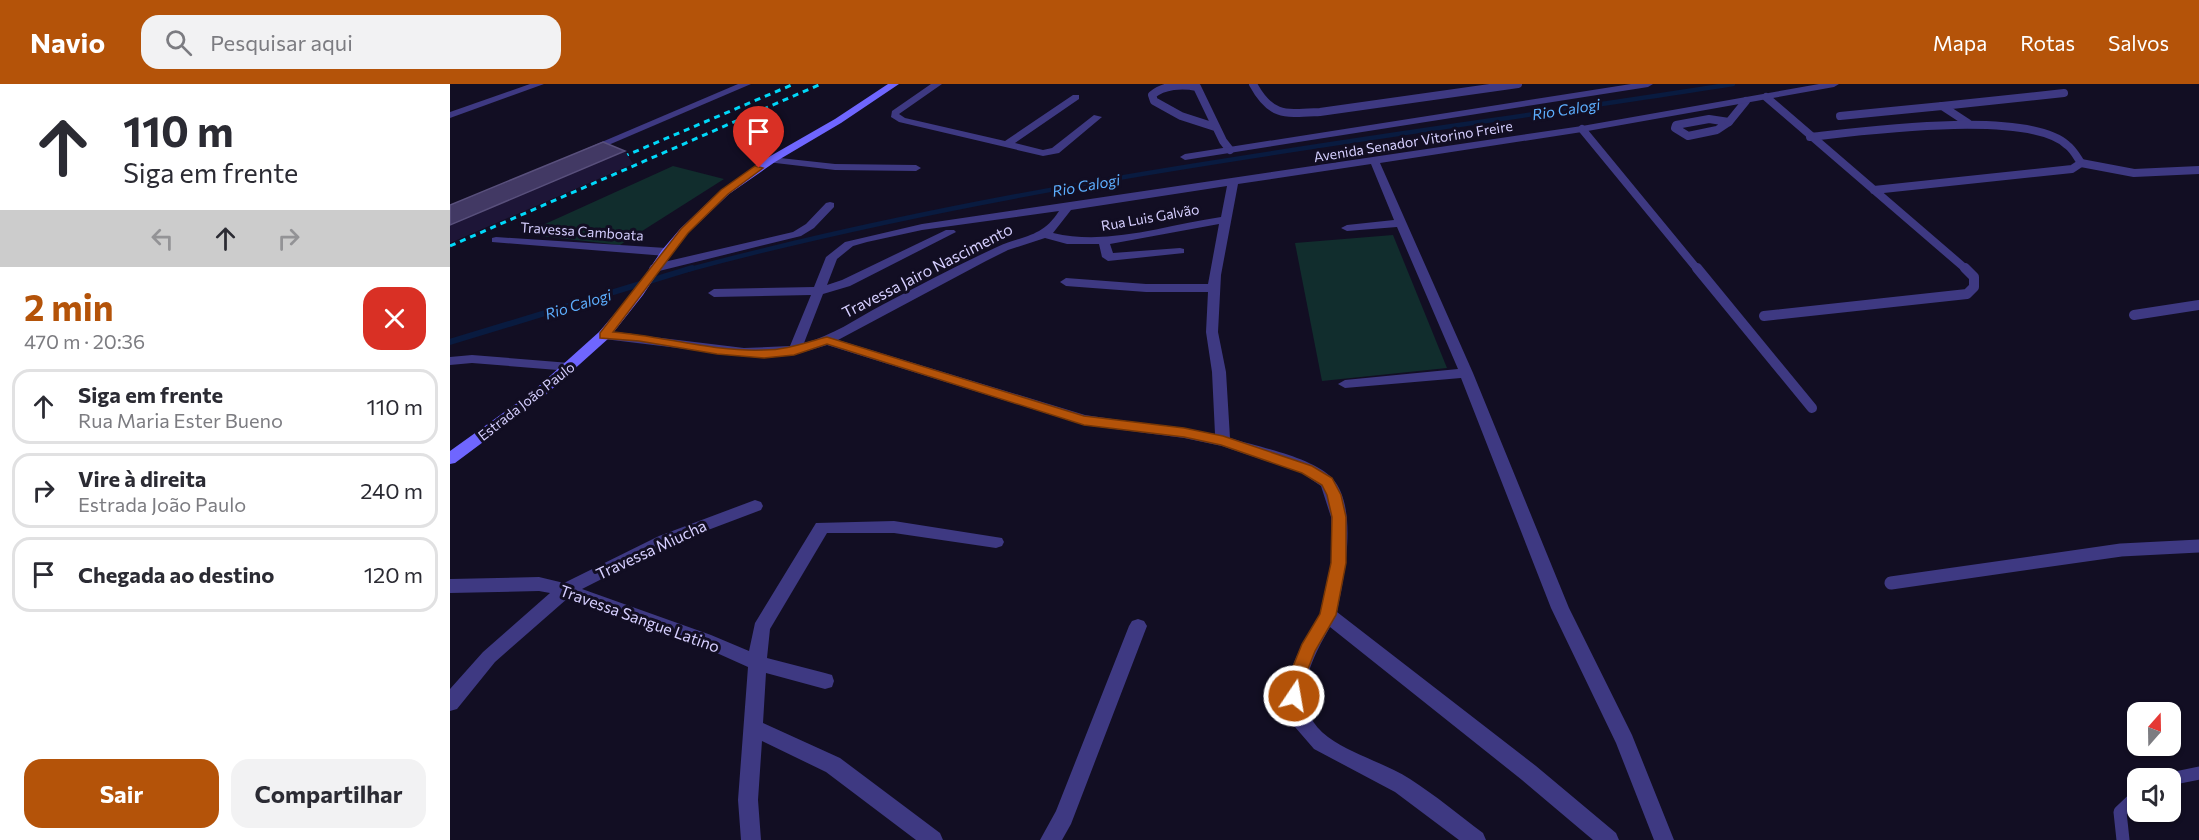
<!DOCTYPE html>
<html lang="pt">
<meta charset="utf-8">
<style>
body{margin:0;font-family:Commissioner,sans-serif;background:#f2f2f3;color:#2b2b33;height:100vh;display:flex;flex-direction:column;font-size:22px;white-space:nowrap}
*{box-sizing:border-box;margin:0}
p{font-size:20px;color:#7c7c81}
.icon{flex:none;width:33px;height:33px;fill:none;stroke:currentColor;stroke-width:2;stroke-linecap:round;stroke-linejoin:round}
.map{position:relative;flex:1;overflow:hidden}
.sheet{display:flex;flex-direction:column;background:#fff;width:450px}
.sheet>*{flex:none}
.guide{background:#fff;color:#2b2b33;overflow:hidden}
.needle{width:39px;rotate:20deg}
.buttons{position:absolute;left:1677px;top:618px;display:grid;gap:12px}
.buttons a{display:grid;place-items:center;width:54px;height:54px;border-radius:12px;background:#fff;box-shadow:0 2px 4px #0004;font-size:30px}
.pin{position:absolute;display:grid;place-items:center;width:51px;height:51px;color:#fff;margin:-62px -26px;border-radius:50% 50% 50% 0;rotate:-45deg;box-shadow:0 0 6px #0007}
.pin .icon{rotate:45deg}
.me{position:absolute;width:66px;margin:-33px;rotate:12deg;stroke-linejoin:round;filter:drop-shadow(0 0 4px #0008)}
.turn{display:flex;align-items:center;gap:21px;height:126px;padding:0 24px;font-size:27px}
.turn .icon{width:78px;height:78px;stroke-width:2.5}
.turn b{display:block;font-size:42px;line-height:51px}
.lanes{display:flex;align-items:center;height:57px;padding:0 24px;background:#0003;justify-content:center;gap:30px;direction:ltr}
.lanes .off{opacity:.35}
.round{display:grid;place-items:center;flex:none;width:63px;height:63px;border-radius:18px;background:#f2f2f3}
.head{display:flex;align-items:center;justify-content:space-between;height:102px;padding:0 24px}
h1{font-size:36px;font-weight:700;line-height:45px;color:#b45309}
.button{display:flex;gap:12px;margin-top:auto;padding:12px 24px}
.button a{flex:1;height:69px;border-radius:18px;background:#b45309;color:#fff;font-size:24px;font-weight:700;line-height:69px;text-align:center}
.button a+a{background:#f2f2f3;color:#2b2b33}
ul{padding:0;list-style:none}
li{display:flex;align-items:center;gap:18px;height:75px;margin:0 12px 9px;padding:0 12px;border:3px solid #e1e1e2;border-radius:18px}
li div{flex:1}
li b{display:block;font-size:22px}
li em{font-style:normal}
header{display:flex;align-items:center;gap:36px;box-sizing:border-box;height:84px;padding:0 30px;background:#b45309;color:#fff}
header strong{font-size:28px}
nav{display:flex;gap:33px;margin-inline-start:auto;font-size:21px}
.search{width:420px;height:54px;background:#f2f2f3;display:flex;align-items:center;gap:15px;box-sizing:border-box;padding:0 21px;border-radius:18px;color:#7c7c81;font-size:22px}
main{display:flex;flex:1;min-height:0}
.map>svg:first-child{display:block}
.green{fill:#112d2d}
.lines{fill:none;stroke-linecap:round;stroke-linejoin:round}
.stream-far1{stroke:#091b40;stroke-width:4.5}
.stream{stroke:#091b40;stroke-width:6}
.service-far2{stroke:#3e3982;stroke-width:8}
.service-far1{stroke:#3e3982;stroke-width:10}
.service{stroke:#3e3982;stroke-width:13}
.minor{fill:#3e3982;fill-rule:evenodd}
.secondary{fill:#6f66ff;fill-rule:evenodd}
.rail{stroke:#00d9fa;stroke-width:3;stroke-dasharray:6 5;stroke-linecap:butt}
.shaded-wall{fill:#1d1537}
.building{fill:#423964;stroke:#59507c;stroke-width:1.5}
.route{fill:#b45309;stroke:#753606;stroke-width:1.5}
.labels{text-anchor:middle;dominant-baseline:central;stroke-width:6;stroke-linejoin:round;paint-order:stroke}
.far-street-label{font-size:14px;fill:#d6cfff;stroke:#120e23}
.far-water-label{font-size:15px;font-style:italic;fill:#5dafff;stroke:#120e23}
.street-label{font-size:16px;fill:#d6cfff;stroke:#120e23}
</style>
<header>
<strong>Navio</strong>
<div class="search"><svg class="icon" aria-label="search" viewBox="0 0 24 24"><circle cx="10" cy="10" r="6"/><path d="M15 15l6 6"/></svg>Pesquisar aqui</div>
<nav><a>Mapa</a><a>Rotas</a><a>Salvos</a></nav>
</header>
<main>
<section class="sheet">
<div class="guide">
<div class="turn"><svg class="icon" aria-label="ahead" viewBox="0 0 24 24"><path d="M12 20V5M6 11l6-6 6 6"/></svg><div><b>110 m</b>Siga em frente</div></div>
<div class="lanes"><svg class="icon off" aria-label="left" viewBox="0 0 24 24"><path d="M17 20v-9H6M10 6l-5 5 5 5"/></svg><svg class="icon" aria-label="ahead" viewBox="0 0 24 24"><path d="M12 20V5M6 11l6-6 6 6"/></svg><svg class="icon off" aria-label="right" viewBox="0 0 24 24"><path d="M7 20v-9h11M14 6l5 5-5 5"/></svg></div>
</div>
<div class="head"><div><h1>2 min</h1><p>470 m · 20:36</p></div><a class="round" style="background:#d93025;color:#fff"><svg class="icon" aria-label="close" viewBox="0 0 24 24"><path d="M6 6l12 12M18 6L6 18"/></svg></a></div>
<ul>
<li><svg class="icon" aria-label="ahead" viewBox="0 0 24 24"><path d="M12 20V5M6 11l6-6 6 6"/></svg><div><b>Siga em frente</b><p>Rua Maria Ester Bueno</p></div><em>110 m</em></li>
<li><svg class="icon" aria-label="right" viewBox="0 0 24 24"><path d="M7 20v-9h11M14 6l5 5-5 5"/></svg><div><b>Vire à direita</b><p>Estrada João Paulo</p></div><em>240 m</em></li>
<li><svg class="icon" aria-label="arrive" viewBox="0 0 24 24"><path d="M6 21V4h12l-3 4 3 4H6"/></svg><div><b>Chegada ao destino</b></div><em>120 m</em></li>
</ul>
<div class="button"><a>Sair</a><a>Compartilhar</a></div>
</section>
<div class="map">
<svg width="1749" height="756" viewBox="0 0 1749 756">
<rect width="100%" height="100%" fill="#120e23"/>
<g class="green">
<polygon points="223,82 274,95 170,161 73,150"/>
<polygon points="943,151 997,284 872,297 845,159"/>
</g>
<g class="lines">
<path class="stream-far1" d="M237,186c342,-92 697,-131 1046,-186"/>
<polyline class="stream" points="0,258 242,184"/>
<g class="service-far2">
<path d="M803,0c18,33 32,30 67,28l198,-28"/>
<polyline points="1316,13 1517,186"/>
<polyline points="1492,22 1614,9"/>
<polyline points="1390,32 1492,22 1518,39"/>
<polygon points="1259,35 1279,38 1267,46 1238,52 1225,44 1226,41"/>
<polyline points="1279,38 1296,17"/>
<path d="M765,43l-34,-11 -27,-15 -2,-6c12,-10 30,-11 45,-8l26,54 7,9"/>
<polyline points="1132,45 1248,186"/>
<path d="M1360,53c53,-6 218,-28 257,8 6,4 10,12 14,18l-9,6 -198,21"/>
<polyline points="1631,79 1684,89 1749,86"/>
</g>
<g class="service-far1">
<polyline points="1247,184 1362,324"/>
<polyline points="1684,231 1749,221"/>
<polyline points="1314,232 1517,210 1524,203 1524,193 1515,184"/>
</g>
<g class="service">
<polyline points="1441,499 1671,466 1749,462"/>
<polyline points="1720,695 1749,689"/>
<polyline points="1673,756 1670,728 1688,711"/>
</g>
<g class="minor">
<polygon points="80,0 94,0 0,34 0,28"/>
<polygon points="288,0 301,0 142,68 133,66"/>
<polygon points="481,0 492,0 449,30 455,34 555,57 623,11 629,11 629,15 565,59 593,66 602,64 644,31 652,33 609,69 593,72 449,38 441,33 442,27"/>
<polygon points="1181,0 1203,0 1198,3 735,76 730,73 735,70"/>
<path d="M1369,0h20l-5,3 -252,45 -202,31 93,210 96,235 63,127 42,105h-20l-38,-97 -65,-135 -90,-230 -116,10 -7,-4 7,-4 113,-11 -61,-142 -50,4 -6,-3 6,-3 47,-5 -23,-56 -133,20 -17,91 -3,57 8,40 4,66c28,9 82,19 102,40 27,29 12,100 5,134l199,154 80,67 3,7h-26l-71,-60 -192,-153c-20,35 -43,79 -2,110 23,17 57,26 82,42 25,16 49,36 73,54l3,7h-27l-64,-48 -81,-43 -19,-22 -9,-31 3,-22 13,-30 18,-30 11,-51v-46l-10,-31 -19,-13 -80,-27 -38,-8 -100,-13 -257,-80 -33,10 -50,1 -140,-17 -6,-4 6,-4 140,17 46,-2 21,-51 -97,2 -6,-4 6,-4 100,-2 12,-30 19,-15 77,-18 660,-98zM777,102l-6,31c-56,8 -112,29 -168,16l18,-23zM609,127c-17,27 -36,24 -62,36 -39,18 -77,38 -115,58 -26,14 -50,31 -78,38l19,-49 27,-8 106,-54 -2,-2h-8l-104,50 -15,5 10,-26 16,-13 14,-4 55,-12zM769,140l-11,60h-62l-80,-6 -6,4 6,4 80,6h62l-2,40 6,40 3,62 -130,-19 -247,-75 148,-79 22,-11 37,-12 22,6h32l3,13 6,4 76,-8v-4l-4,-1 -67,5 -3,-9z"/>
<polygon points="321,73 385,80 466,81 471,84 466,87 385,86 317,78 317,74"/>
<polygon points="380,118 384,119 384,123 364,144 351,152 205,188 199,184 201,181 343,148 356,140 376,119"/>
<polygon points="46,153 216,164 222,168 216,172 42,158 42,154"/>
<polygon points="22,271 120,279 127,283 120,287 22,279 0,281 0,273"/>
<polygon points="305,416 311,418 313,422 311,426 221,460 132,505 261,551 299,567 305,539 366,439 444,437 552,454 554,458 552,462 546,464 444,449 377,449 320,545 317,574 375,589 382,591 384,597 382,603 375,605 316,589 313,639 390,674 490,749 493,756 466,756 376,688 312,657 308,716 311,756 291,756 288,716 298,583 249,561 118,514 45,578 7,625 0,627 0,605 33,568 100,509 89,507 0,509 0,495 89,493 114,499 209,452"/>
<polygon points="688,535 694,537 697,542 621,740 612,756 590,756 606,727 679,542 682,537"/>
</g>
<polygon class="secondary" points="438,0 449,0 391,39 325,78 279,110 238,149 220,170 193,211 159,254 91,315 5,379 0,380 0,367 81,309 149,248 185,206 212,166 230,145 271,106 317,74 385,35"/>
<g class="rail">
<polyline points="163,77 344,0"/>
<polyline points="0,162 371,0"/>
</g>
</g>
<polygon class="shaded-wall" points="175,67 183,80 0,159 0,141"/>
<polygon class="building" points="153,58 175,67 0,141 0,121"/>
<path class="route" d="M305,82l8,2 -35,26 -40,39 -75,99c50,4 100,20 151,18 23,0 42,-8 63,-13l257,79 100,12 39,8 89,30 20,12 9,17 5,22v46l-10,52 -21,36 -9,23 -5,27 -7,3 -6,-3 -2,-5 4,-22 12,-30 18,-30 11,-51 1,-46 -5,-22 -5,-10 -20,-12 -81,-28 -37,-8 -100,-12 -257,-81 -33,11 -30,3 -47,-4 -78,-13 -39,-3v-5l81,-104 40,-39z"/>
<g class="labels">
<g class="far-street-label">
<text transform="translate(963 57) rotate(-9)">Avenida Senador Vitorino Freire</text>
<text transform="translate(700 133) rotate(-10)">Rua Luis Galvão</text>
<text transform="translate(132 147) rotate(4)">Travessa Camboata</text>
<text transform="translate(76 317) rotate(-38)">Estrada João Paulo</text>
</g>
<g class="far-water-label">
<text transform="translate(1116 25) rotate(-9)">Rio Calogi</text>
<text transform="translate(636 101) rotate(-10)">Rio Calogi</text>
<text transform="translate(128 220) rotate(-17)">Rio Calogi</text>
</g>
<g class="street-label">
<text transform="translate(477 186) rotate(-27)">Travessa Jairo Nascimento</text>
<text transform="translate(201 465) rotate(-25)">Travessa Miucha</text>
<text transform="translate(190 534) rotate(20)">Travessa Sangue Latino</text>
</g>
</g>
</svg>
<div class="buttons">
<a><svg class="needle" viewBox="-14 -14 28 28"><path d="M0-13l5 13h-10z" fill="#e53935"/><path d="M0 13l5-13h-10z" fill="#7c7c81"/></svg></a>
<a><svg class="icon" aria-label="sound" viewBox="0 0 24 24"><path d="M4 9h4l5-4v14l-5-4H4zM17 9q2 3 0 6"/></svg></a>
</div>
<div class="pin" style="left:309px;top:84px;background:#d93025"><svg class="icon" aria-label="arrive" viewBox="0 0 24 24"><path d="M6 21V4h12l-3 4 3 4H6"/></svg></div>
<svg class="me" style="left:844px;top:612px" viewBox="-20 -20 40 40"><circle r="17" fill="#b45309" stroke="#fff" stroke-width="3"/><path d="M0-11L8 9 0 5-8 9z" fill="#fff"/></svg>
</div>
</main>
